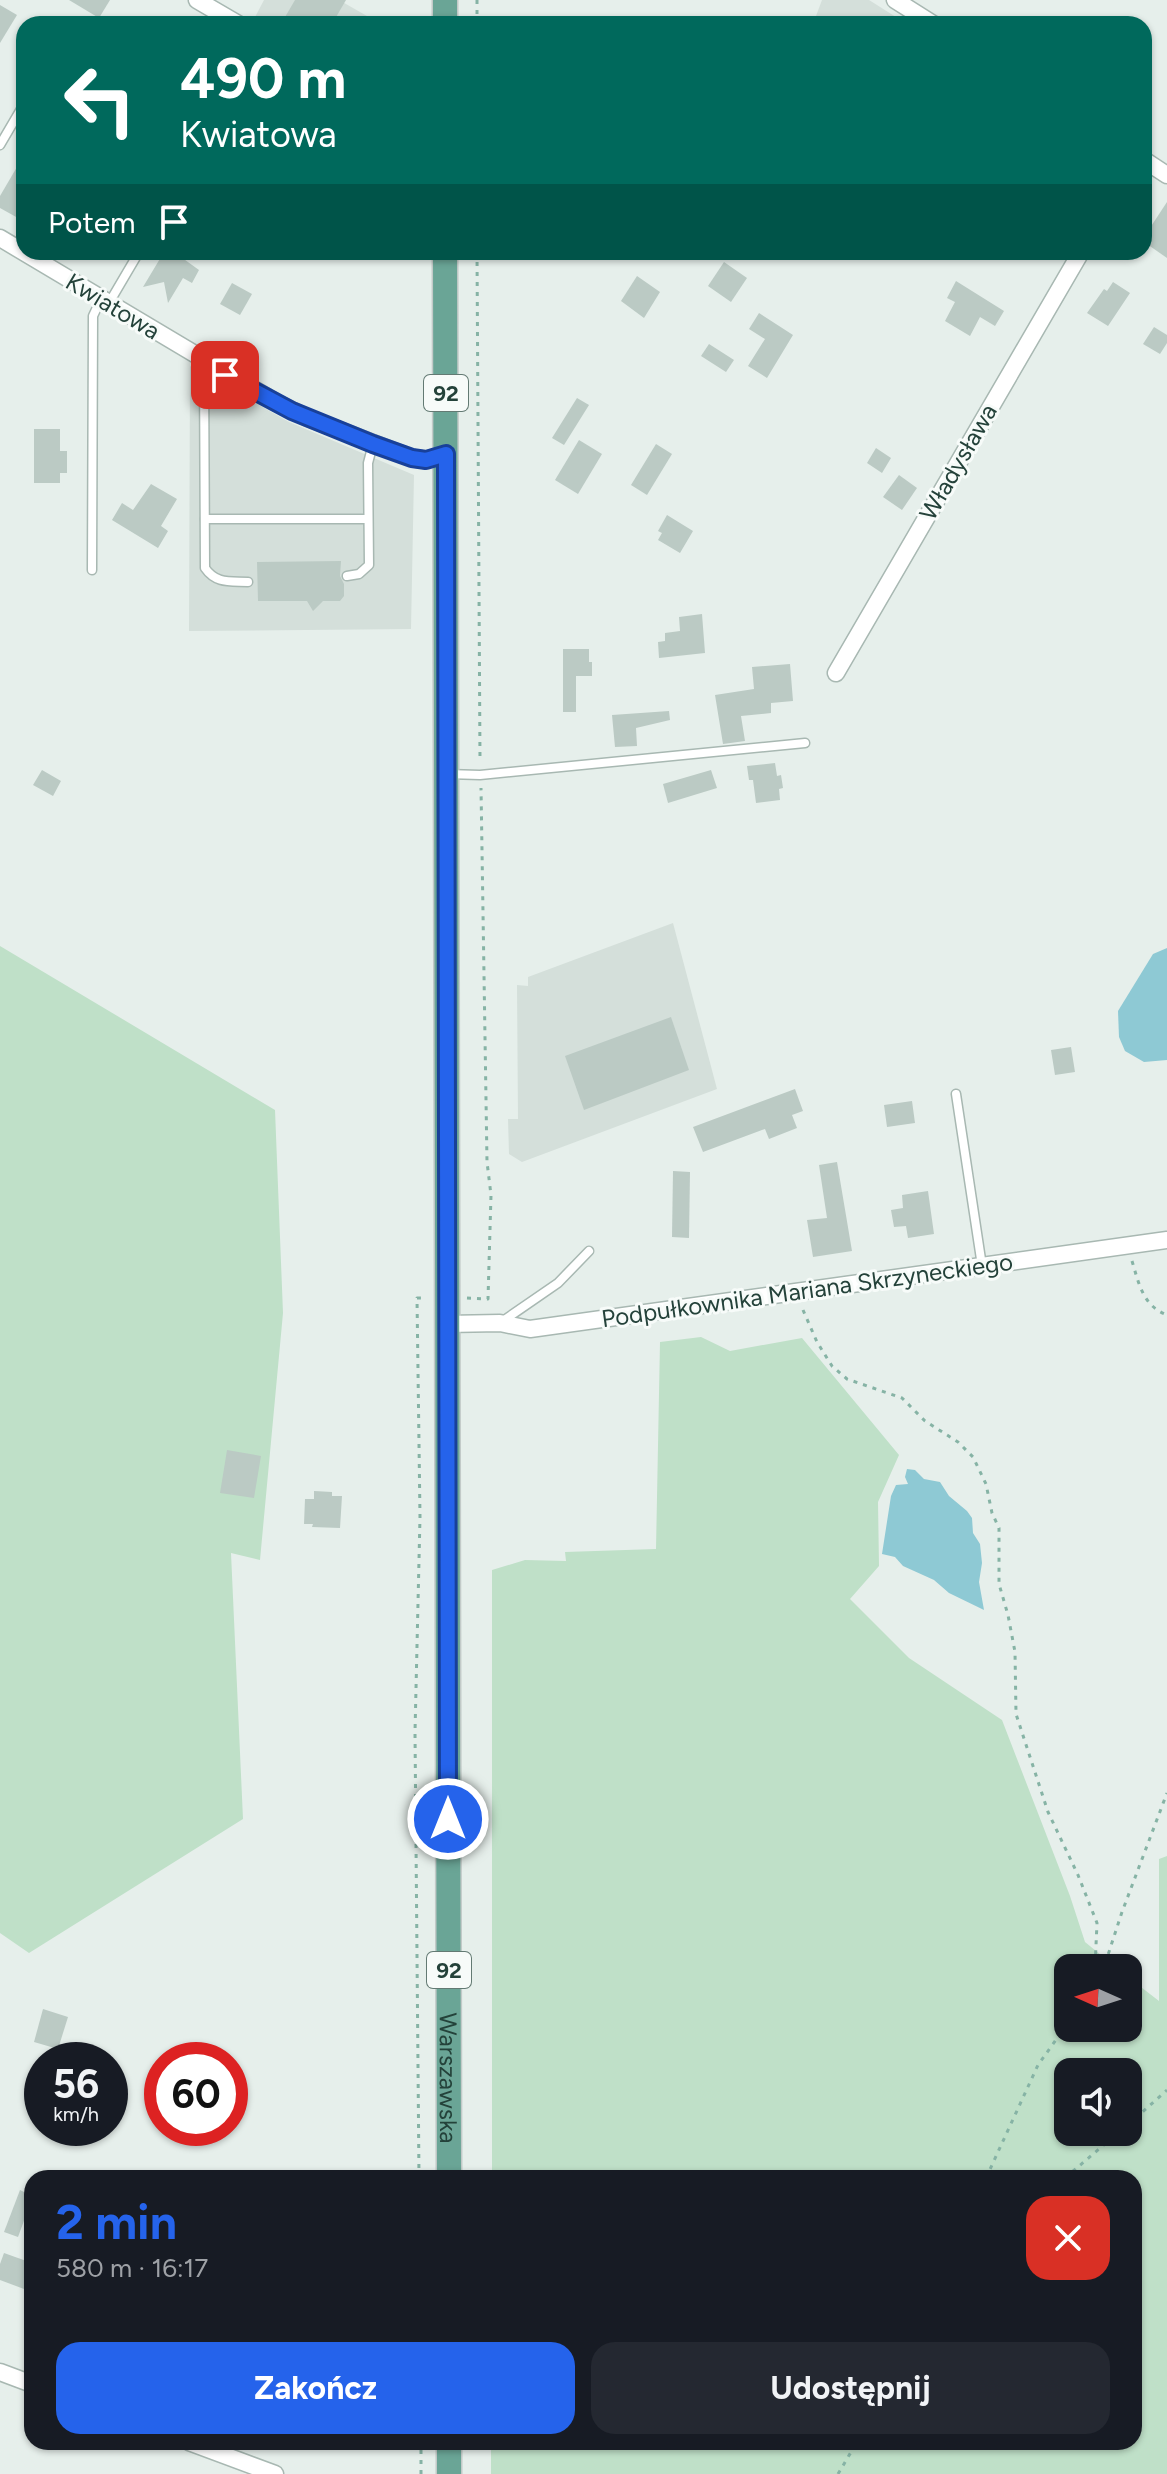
<!DOCTYPE html>
<html lang="pl">
<meta charset="utf-8">
<style>
body{margin:0;font-family:Figtree,sans-serif;background:#242831;color:#f1f3f6;height:100vh;display:flex;flex-direction:column;font-size:30px;white-space:nowrap}
*{box-sizing:border-box;margin:0}
p{font-size:26px;color:#9ea1a6}
.icon{flex:none;width:44px;height:44px;fill:none;stroke:currentColor;stroke-width:2;stroke-linecap:round;stroke-linejoin:round}
.map{position:relative;flex:1;overflow:hidden}
.side{position:absolute;left:24px;top:2170px;width:1118px;height:280px;display:flex;flex-direction:column;background:#171b24;border-radius:24px;box-shadow:0 2px 6px #0004}
.side>*{flex:none}
.guide{position:absolute;left:16px;top:16px;width:1136px;height:244px;border-radius:24px;box-shadow:0 2px 6px #0004;background:#00695c;color:#fff;overflow:hidden}
.needle{width:52px;rotate:273deg}
.controls{position:absolute;left:1054px;top:1954px;display:grid;gap:16px}
.controls a{display:grid;place-items:center;width:88px;height:88px;border-radius:16px;background:#171b24;box-shadow:0 2px 6px #0004;font-size:40px}
.speed{position:absolute;left:24px;top:2042px;display:flex;gap:16px;font-size:40px;font-weight:700;text-align:center}
.speed>*{display:grid;place-content:center;width:104px;height:104px;border-radius:50%;background:#171b24;box-shadow:0 2px 6px #0004;line-height:1}
.speed small{font-size:20px;font-weight:400}
.speed .limit{border:12px solid #d22;background:#fff;color:#111}
.pin{position:absolute;display:grid;place-items:center;width:68px;height:68px;color:#fff;margin:-34px;border-radius:16px;box-shadow:0 4px 12px #0006}
.me{position:absolute;width:88px;margin:-44px;rotate:0deg;stroke-linejoin:round;filter:drop-shadow(0 0 6px #0008)}
.turn{display:flex;align-items:center;gap:28px;height:168px;padding:0 32px;font-size:36px}
.turn .icon{width:104px;height:104px;stroke-width:2.5}
.turn b{display:block;font-size:56px;line-height:68px}
.then{display:flex;align-items:center;height:76px;padding:0 32px;background:#0003;gap:16px;font-size:30px}
.round{display:grid;place-items:center;flex:none;width:84px;height:84px;border-radius:24px;background:#242831}
.overview{display:flex;align-items:center;justify-content:space-between;height:136px;padding:0 32px}
h1{font-size:48px;font-weight:700;line-height:60px;color:#2563eb}
.action{display:flex;gap:16px;margin-top:auto;padding:16px 32px}
.action a{flex:1;height:92px;border-radius:24px;background:#2563eb;color:#fff;font-size:32px;font-weight:700;line-height:92px;text-align:center}
.action a+a{background:#242831;color:#f1f3f6}
.map>svg:first-child{display:block}
.built{fill:#d4dfda}
.green{fill:#bfe0c8;fill-rule:evenodd}
.water{fill:#8ec9d4}
.building{fill:#bbcac4}
.lines{fill:none;stroke-linecap:round;stroke-linejoin:round}
.service-casing{stroke:#a8b8b2;stroke-width:11}
.minor-casing{stroke:#a8b8b2;stroke-width:19}
.primary-casing{stroke:#c2cac8;stroke-width:27}
.path{stroke:#86b3a5;stroke-width:3;stroke-dasharray:4 6;stroke-linecap:butt}
.service{stroke:#fff;stroke-width:8}
.minor{stroke:#fff;stroke-width:16}
.primary{stroke:#6aa596;stroke-width:24}
.route-casing{stroke:#184099;stroke-width:20}
.route{stroke:#2563eb;stroke-width:14}
.labels{text-anchor:middle;dominant-baseline:central;stroke-width:6;stroke-linejoin:round;paint-order:stroke}
.shield{fill:#f7fbf9;stroke:#637a73;stroke-width:2}
.shield-label{font-size:22px;font-weight:bold;fill:#24423a}
.street-label{font-size:24px;fill:#24423a;stroke:#f7fbf9}
</style>
<div class="map">
<svg width="1167" height="2474" viewBox="0 0 1167 2474">
<rect width="100%" height="100%" fill="#e6efeb"/>
<g class="built">
<polygon points="264,0 339,0 381,24 259,24 253,21"/>
<polygon points="822,0 869,0 907,24 813,24"/>
<polygon points="190,366 289,422 414,475 411,629 189,631"/>
<polygon points="673,923 717,1089 522,1162 509,1154 508,1119 518,1119 517,985 528,986 528,977"/>
</g>
<g class="green">
<polygon points="0,946 275,1110 283,1313 260,1560 231,1553 243,1819 29,1953 0,1933"/>
<path d="M701,1337l29,14 72,-13 97,117 -21,47 1,64 -29,33 59,59 93,62 68,176 15,46 32,26h-49v60h60v-51l31,24v-142l8,-3v618h-676v-32h643v-264h-642v-608l33,-10 41,1 -1,-9 91,-3 4,-207zM1068,2072h60v60h-60z"/>
</g>
<g class="water">
<polygon points="1167,948 1167,1060 1144,1062 1125,1051 1119,1037 1118,1011 1153,954"/>
<polygon points="907,1469 915,1470 924,1479 940,1482 949,1496 967,1511 972,1518 973,1533 980,1544 982,1563 979,1582 984,1610 949,1593 934,1580 903,1566 895,1557 882,1554 891,1496 896,1485 908,1484 905,1477"/>
</g>
<g class="building">
<polygon points="69,0 110,0 99,18"/>
<polygon points="295,0 346,0 332,24 281,24"/>
<polygon points="0,5 17,15 0,43"/>
<polygon points="24,155 24,208 18,218 0,208 0,196"/>
<polygon points="1167,202 1167,258 1144,242 1144,237"/>
<polygon points="164,252 174,252 199,270 192,283 183,278 168,303 164,282 143,287"/>
<polygon points="724,262 747,278 731,302 708,286"/>
<polygon points="637,276 660,292 644,318 621,301"/>
<polygon points="956,281 1004,311 995,326 980,317 970,336 945,321 955,302 947,298"/>
<polygon points="1113,282 1130,293 1108,326 1087,313 1104,289 1107,291"/>
<polygon points="232,283 252,294 240,315 220,304"/>
<polygon points="759,313 793,335 767,378 748,366 765,339 749,329"/>
<polygon points="1154,327 1167,335 1167,343 1160,354 1143,344"/>
<polygon points="709,344 734,360 726,372 701,356"/>
<polygon points="577,398 589,405 564,445 552,438"/>
<polygon points="34,429 60,429 60,451 67,451 67,473 60,473 60,483 34,483"/>
<polygon points="579,440 602,454 578,494 555,480"/>
<polygon points="656,444 672,454 647,495 631,485"/>
<polygon points="876,448 891,458 882,473 867,463"/>
<polygon points="899,475 917,488 902,510 883,497"/>
<polygon points="151,484 177,499 161,526 168,531 158,548 112,520 122,503 133,510"/>
<polygon points="667,515 693,531 680,553 658,540 662,533 658,531"/>
<polygon points="341,561 340,576 344,584 344,596 340,601 323,601 313,611 307,601 258,601 257,562"/>
<polygon points="702,614 705,653 659,658 658,642 665,641 665,633 680,631 679,617"/>
<polygon points="563,649 589,649 589,662 592,662 592,676 576,676 576,712 563,712"/>
<polygon points="790,664 793,701 771,703 771,713 741,716 745,741 723,744 715,695 754,689 752,667"/>
<polygon points="669,711 670,720 636,728 637,746 615,747 612,715"/>
<polygon points="775,763 777,776 781,775 783,788 779,789 780,800 756,803 753,780 749,780 747,766"/>
<polygon points="42,770 61,781 53,796 33,785"/>
<polygon points="711,770 717,788 668,803 663,784"/>
<polygon points="671,1017 689,1070 584,1110 565,1056"/>
<polygon points="1071,1047 1075,1072 1055,1075 1051,1050"/>
<polygon points="795,1089 803,1111 792,1115 797,1128 769,1139 765,1129 703,1152 693,1127"/>
<polygon points="912,1101 915,1123 887,1127 884,1105"/>
<polygon points="837,1162 852,1251 813,1257 807,1220 827,1218 819,1165"/>
<polygon points="673,1171 690,1172 689,1238 672,1237"/>
<polygon points="928,1191 934,1234 908,1238 906,1226 894,1227 891,1210 903,1208 902,1195"/>
<polygon points="227,1450 261,1456 254,1498 220,1493"/>
<polygon points="314,1491 332,1492 332,1496 342,1496 340,1528 312,1527 313,1524 304,1524 305,1499 314,1499"/>
<polygon points="43,2009 68,2017 58,2049 34,2042"/>
<polygon points="20,2190 32,2196 32,2199 18,2237 4,2232"/>
<polygon points="4,2253 32,2263 24,2289 0,2280 0,2264"/>
</g>
<g class="lines">
<g class="service-casing">
<g id="service">
<polyline points="0,145 24,104"/>
<polyline points="109,303 139,252"/>
<path d="M204,362l1,206c11,16 25,13 43,14"/>
<polyline points="205,519 368,519"/>
<polyline points="92,570 93,316 101,299"/>
<polyline points="347,576 359,574 369,565 368,463 373,444"/>
<polyline points="447,774 480,775 805,743"/>
<polyline points="956,1094 982,1266"/>
<polyline points="500,1323 558,1283 589,1251"/>
</g>
</g>
<g class="minor-casing">
<g id="minor">
<polyline points="197,0 238,24"/>
<polyline points="895,0 933,24"/>
<polyline points="1144,160 1167,175"/>
<polyline points="0,238 277,403 308,418 412,458 426,460 446,454"/>
<polyline points="836,673 1081,252"/>
<polyline points="447,1324 500,1323 530,1329 1167,1240"/>
<polyline points="0,2372 32,2384"/>
<polyline points="189,2442 275,2474"/>
</g>
</g>
<g class="primary-casing">
<g id="primary">
<polyline points="445,0 445,24"/>
<path id="s1" d="M445,252l4,1926"/>
<polyline points="449,2474 449,2442"/>
</g>
</g>
<g class="path">
<polyline points="477,0 477,24"/>
<polyline points="477,252 480,760"/>
<path d="M1132,1261c7,23 11,45 35,54"/>
<polyline points="467,1298 488,1299 491,1195 487,1162 481,788"/>
<polyline points="803,1310 817,1342 832,1366 847,1379 902,1398 925,1421 958,1442 973,1457 986,1484 992,1513 999,1528 999,1584 1008,1615 1015,1652 1016,1714 1048,1812 1078,1875 1097,1923 1095,1968"/>
<polyline points="1095,1967 1106,1961 1122,1912 1167,1793"/>
<polyline points="1128,2125 1167,2090"/>
<polyline points="419,2178 415,1732 420,1517 417,1298 425,1298"/>
<polyline points="986,2178 1038,2065 1068,2023"/>
<polyline points="1065,2178 1119,2132"/>
<polyline points="421,2474 421,2442"/>
<polyline points="838,2474 857,2442"/>
</g>
<use href="#service" class="service"/>
<use href="#minor" class="minor"/>
<use href="#primary" class="primary"/>
</g>
<g class="lines">
<g class="route-casing">
<polyline id="route" points="225,375 292,411 373,444 412,458 426,460 446,454 448,1819"/>
</g>
<use href="#route" class="route"/>
</g>
<g class="labels">
<g class="shield">
<rect x="424" y="375" width="44" height="36" rx="6"/>
<rect x="427" y="1952" width="44" height="36" rx="6"/>
</g>
<g class="shield-label">
<text x="446" y="393">92</text>
<text x="449" y="1970">92</text>
</g>
<g class="street-label">
<text transform="translate(113 306) rotate(31)">Kwiatowa</text>
<text transform="translate(958 462) rotate(-60)">Władysława</text>
<text transform="translate(807 1290) rotate(-8)">Podpułkownika Mariana Skrzyneckiego</text>
<text stroke="none"><textPath href="#s1" startOffset="1826">Warszawska</textPath></text>
</g>
</g>
</svg>
<div class="controls">
<a><svg class="needle" viewBox="-14 -14 28 28"><path d="M0-13l5 13h-10z" fill="#e53935"/><path d="M0 13l5-13h-10z" fill="#9ea1a6"/></svg></a>
<a><svg class="icon" aria-label="sound" viewBox="0 0 24 24"><path d="M4 9h4l5-4v14l-5-4H4zM17 9q2 3 0 6"/></svg></a>
</div>
<div class="speed"><div>56<small>km/h</small></div><div class="limit">60</div></div>
<div class="pin" style="left:225px;top:375px;background:#d93025"><svg class="icon" aria-label="arrive" viewBox="0 0 24 24"><path d="M6 21V4h12l-3 4 3 4H6"/></svg></div>
<svg class="me" style="left:448px;top:1819px" viewBox="-20 -20 40 40"><circle r="17" fill="#2563eb" stroke="#fff" stroke-width="3"/><path d="M0-11L8 9 0 5-8 9z" fill="#fff"/></svg>
<div class="guide">
<div class="turn"><svg class="icon" aria-label="left" viewBox="0 0 24 24"><path d="M17 20v-9H6M10 6l-5 5 5 5"/></svg><div><b>490 m</b>Kwiatowa</div></div>
<div class="then">Potem<svg class="icon" aria-label="arrive" viewBox="0 0 24 24"><path d="M6 21V4h12l-3 4 3 4H6"/></svg></div>
</div>
<section class="side">
<div class="overview"><div><h1>2 min</h1><p>580 m · 16:17</p></div><a class="round" style="background:#d93025;color:#fff"><svg class="icon" aria-label="close" viewBox="0 0 24 24"><path d="M6 6l12 12M18 6L6 18"/></svg></a></div>
<div class="action"><a>Zakończ</a><a>Udostępnij</a></div>
</section>
</div>
